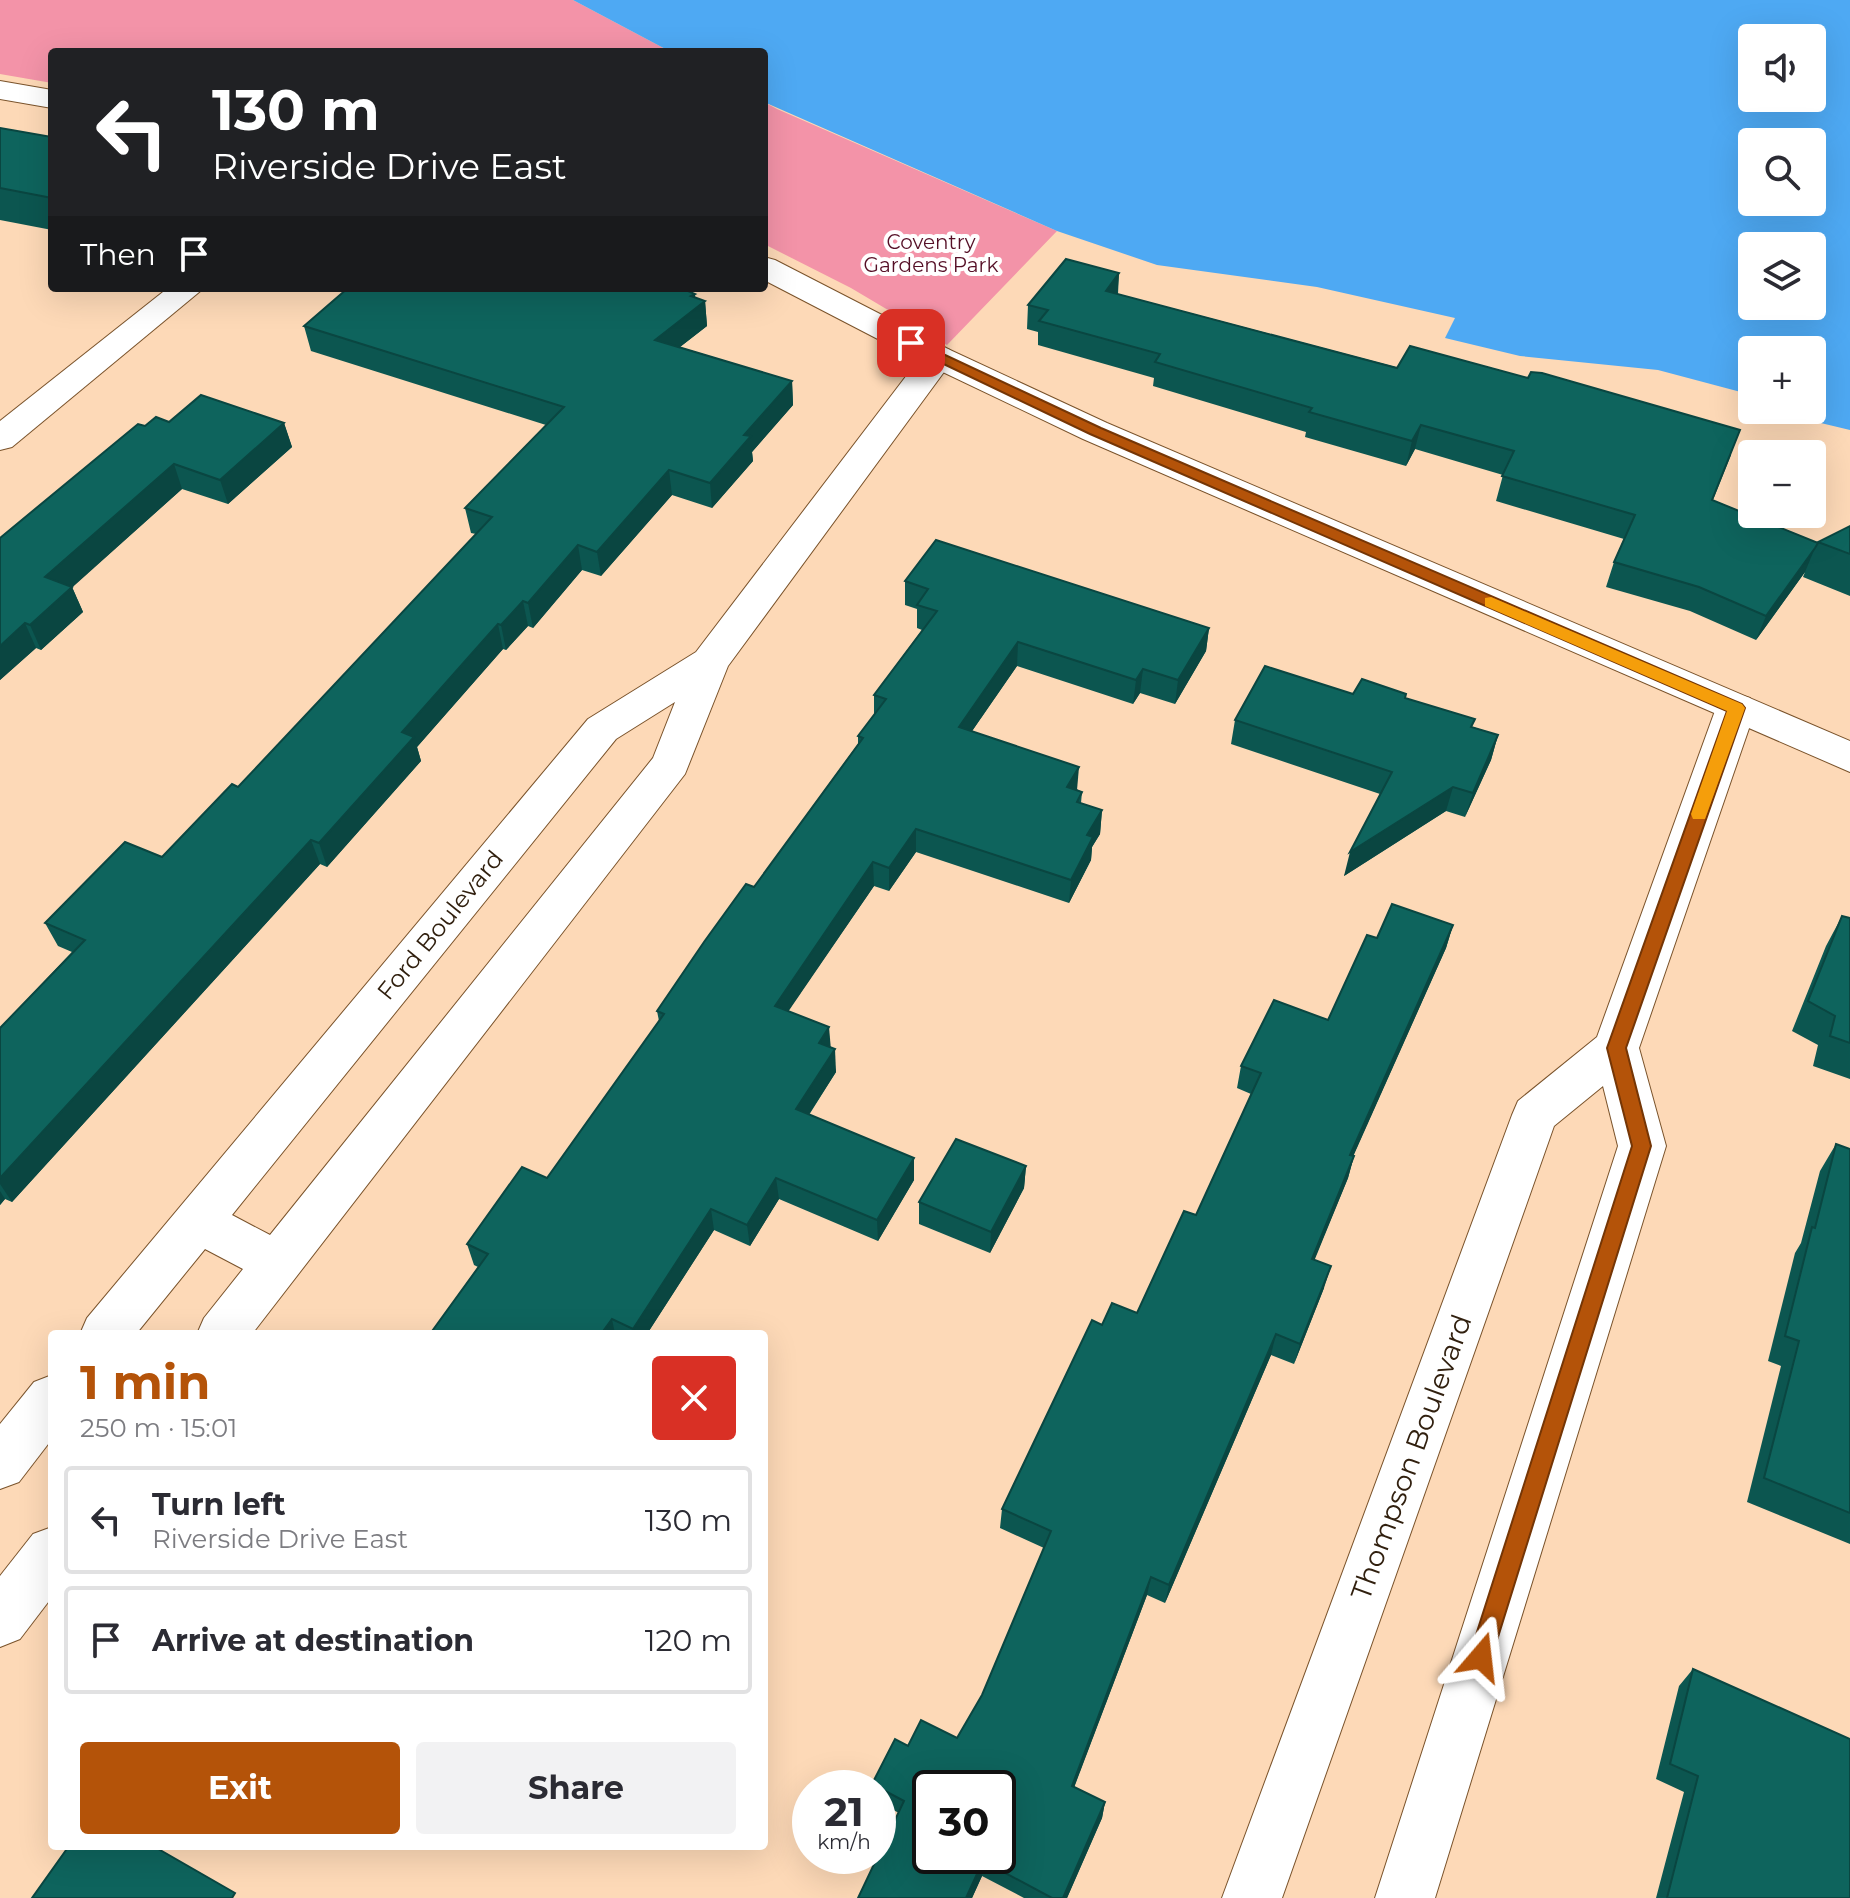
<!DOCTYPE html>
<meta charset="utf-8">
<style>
body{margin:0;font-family:Montserrat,sans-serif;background:#f2f2f3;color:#2b2b33;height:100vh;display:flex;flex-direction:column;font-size:30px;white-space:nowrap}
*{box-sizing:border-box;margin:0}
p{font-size:26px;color:#7c7c81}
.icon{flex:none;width:44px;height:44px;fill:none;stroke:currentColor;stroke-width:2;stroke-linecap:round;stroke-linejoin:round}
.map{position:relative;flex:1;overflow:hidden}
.sheet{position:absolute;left:48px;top:1330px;width:720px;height:520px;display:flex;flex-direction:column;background:#fff;border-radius:8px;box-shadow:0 8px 32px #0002}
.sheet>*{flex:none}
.top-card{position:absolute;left:48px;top:48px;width:720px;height:244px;border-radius:8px;box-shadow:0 8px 32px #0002;background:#202124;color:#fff;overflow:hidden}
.fabs{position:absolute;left:1738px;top:24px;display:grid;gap:16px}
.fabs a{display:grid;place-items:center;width:88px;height:88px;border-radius:8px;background:#fff;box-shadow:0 8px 32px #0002;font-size:40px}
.speed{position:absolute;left:792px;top:1770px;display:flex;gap:16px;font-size:40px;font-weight:700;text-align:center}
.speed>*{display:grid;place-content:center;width:104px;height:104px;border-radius:50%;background:#fff;box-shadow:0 8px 32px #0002;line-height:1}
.speed small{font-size:20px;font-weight:400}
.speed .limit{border:4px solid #111;border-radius:12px;background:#fff;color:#111}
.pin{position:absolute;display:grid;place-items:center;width:68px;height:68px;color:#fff;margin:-34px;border-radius:16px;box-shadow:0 4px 12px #0006}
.me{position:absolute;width:88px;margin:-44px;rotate:17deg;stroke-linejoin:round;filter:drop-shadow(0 0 6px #0008)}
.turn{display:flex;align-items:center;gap:28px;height:168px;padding:0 32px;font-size:36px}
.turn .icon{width:104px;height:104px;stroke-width:2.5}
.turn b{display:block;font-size:56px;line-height:68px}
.then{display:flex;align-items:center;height:76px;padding:0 32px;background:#0003;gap:16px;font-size:30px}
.round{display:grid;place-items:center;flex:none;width:84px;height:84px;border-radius:8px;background:#f2f2f3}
.headline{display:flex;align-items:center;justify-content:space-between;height:136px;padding:0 32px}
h1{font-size:48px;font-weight:700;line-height:60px;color:#b45309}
.primary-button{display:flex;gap:16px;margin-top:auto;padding:16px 32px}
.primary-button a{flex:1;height:92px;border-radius:8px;background:#b45309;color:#fff;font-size:32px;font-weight:700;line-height:92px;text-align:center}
.primary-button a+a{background:#f2f2f3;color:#2b2b33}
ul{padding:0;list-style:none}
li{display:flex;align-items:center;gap:24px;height:108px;margin:0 16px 12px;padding:0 16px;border:4px solid #e1e1e2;border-radius:8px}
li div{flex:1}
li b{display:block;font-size:30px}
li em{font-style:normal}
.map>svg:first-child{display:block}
.green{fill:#f393a8}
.water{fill:#4ea9f3;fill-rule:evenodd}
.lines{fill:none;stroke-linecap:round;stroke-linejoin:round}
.minor-casing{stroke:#7a532b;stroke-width:2}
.secondary-casing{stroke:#7a532b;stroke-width:2}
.minor{fill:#fff;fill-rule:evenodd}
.secondary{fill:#fff;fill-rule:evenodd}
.wall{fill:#0c5650}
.shaded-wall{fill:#0a4641}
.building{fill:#0e645d;stroke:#0a4641;stroke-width:2;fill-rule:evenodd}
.route{fill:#b45309;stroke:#753606;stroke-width:2}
.slow{fill:#f59e0b}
.labels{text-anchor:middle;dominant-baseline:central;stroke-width:8;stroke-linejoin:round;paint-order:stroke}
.far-park-label{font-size:20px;fill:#550f26;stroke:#fff}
.street-label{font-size:24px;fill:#31200f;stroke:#fff}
.near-street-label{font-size:28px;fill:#31200f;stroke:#fff}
</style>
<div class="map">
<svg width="1850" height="1898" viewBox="0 0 1850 1898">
<rect width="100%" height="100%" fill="#fdd9b7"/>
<g class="green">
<polygon points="0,0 573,0 671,52 52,52 52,83 0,74"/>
<polygon points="764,102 777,109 1057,231 947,345 851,288 764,244"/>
</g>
<path class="water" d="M573,0h1277v430l-83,-20h45v-60h-60v45l-94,-25 -138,-14 -75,-18 10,-20 -138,-31 -160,-22 -100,-34 -293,-129v-50h-93zM1752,38h60v60h-60zM1812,142v60h-60v-60zM1812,246v60h-60v-60z"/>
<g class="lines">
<g class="minor-casing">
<g id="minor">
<polygon points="168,288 204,288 12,447 0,450 0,421"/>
<path d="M938,347l12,3 5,7 -227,309 -43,108 -433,560h-55l7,-16 39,-49 -38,-20 -69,85h-56l7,-16 501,-599 108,-67 230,-302zM675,702l-22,56 -383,477 -38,-20 384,-476z"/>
<polygon points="1736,694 1750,698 1756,708 1639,1048 1666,1146 1435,1898 1375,1898 1618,1146 1603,1086 1554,1126 1282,1898 1222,1898 1512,1115 1518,1101 1597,1037 1716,708 1722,698"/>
<polygon points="52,1375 52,1439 19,1482 0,1489 0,1424 34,1382"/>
<polygon points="52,1527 52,1597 20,1639 0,1647 0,1576 33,1534"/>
</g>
</g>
<g class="secondary-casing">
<g id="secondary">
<polygon points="0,81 52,90 52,108 0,99"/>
<polygon points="764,257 775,260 950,350 1107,423 1850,741 1850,772 1083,439 926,364 764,280"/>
</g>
</g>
<use href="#minor" class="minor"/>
<use href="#secondary" class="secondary"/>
</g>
<g class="wall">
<polygon points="0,128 52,137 52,230 0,220"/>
<polygon points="1119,273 1118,294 1731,455 1713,500 1818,543 1850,526 1850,596 1803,577 1805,572 1756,640 1690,611 1606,587 1614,562 1624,539 1496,501 1503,475 1415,449 1406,466 1305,437 1306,432 1153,386 1154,378 1038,345 1038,332 1027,329 1028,305"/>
<polygon points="594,290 695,297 705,301 707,326 680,347 792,381 793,405 752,452 753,461 712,508 672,495 601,576 582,570 533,628 528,626 506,650 503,649 417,747 421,761 327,867 320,864 12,1202 5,1199 0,1205 0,1028 72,952 58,946 45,923 162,857 238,787 476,534 471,533 465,508 546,425 311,351 304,326"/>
<polygon points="169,422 284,423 292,447 228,504 182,489 72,587 83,612 41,650 36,648 0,680 0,538"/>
<polygon points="905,581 1209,628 1206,651 1175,704 1140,693 1133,704 1017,666 972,731 1082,792 1081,803 1102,810 1100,834 1092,847 1091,860 1069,903 916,852 889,891 874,886 788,1011 831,1048 836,1072 809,1115 914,1180 878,1241 779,1199 750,1246 714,1230 647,1334 430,1334 478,1267 474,1265 467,1244 547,1178 659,1021 657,1011 754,887 858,744 858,736 874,715 874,695 922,630 917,628 917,609 905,605"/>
<polygon points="1353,694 1406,694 1405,698 1473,727 1498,735 1491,760 1465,817 1446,811 1344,876 1380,794 1231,744 1235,720"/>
<polygon points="1842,916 1850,918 1850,1079 1813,1066 1818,1045 1792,1031 1826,946"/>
<polygon points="1453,925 1446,948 1353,1156 1354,1156 1348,1178 1314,1260 1324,1288 1294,1364 1271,1355 1165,1603 1147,1595 1074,1787 1105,1802 1102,1818 1067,1898 1024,1898 982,1876 972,1898 858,1898 899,1813 878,1802 878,1788 873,1788 872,1784 908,1746 957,1738 982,1695 1044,1548 1000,1528 1002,1509 1102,1325 1137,1313 1196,1215 1251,1094 1237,1088 1241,1066 1328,1020 1377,938"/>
<polygon points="1836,1144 1850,1149 1850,1544 1747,1502 1781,1366 1768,1361 1795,1253 1801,1243 1820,1171"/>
<polygon points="1026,1166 1024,1188 990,1253 919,1224 919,1202"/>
<polygon points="1693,1669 1850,1898 1656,1898 1684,1792 1656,1779 1679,1686"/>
</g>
<g class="shaded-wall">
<polygon points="1119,273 1117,298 1106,291"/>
<polygon points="695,294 696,308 705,301 707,326 658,364 655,340 691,296"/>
<polygon points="792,381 793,405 752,452 753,461 712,508 710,483 744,435"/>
<polygon points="284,423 292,447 228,504 220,480"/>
<polygon points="1421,425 1415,449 1406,466 1412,441"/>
<polygon points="174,464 182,489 56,602 45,577"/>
<polygon points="669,470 672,495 601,576 597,552"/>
<polygon points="578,545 582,570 533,628 528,603"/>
<polygon points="1815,548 1805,572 1756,640 1766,616"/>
<polygon points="72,587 83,612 41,650 30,625"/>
<polygon points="523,601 528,626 506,650 501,625"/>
<polygon points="25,623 36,648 0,680 0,646"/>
<polygon points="498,624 503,649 417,747 421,761 327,867 319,843 402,732"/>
<polygon points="1209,628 1206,651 1175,704 1178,680"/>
<polygon points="1018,642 1017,666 959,750 959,727"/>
<polygon points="1143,669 1140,693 1133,704 1136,680"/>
<polygon points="1498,735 1491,760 1465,817 1473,793"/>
<polygon points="1079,767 1077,790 1067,787"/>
<polygon points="1453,787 1446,811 1344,876 1350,852"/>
<polygon points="1102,810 1100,834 1092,847 1091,860 1069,903 1071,880 1087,835"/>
<polygon points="916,829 916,852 889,891 889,868"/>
<polygon points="311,840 320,864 12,1202 0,1184 0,1178"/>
<polygon points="873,862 874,886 777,1028 775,1006"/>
<polygon points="1453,925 1446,948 1344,1177 1350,1155"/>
<polygon points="829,1027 831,1050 819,1043"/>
<polygon points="835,1049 836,1072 798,1131 796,1109"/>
<polygon points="1354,1156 1348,1178 1306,1281 1312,1259"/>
<polygon points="914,1158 914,1180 878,1241 877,1220"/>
<polygon points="1026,1166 1024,1188 990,1253 991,1232"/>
<polygon points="776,1178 779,1199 750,1246 747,1225"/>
<polygon points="0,1191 5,1199 0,1205"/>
<polygon points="711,1209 714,1230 647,1334 635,1334 633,1329"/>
<polygon points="1331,1266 1324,1288 1294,1364 1300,1344"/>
<polygon points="612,1319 615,1334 601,1334"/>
<polygon points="1276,1334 1271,1355 1165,1603 1169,1585"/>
<polygon points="1151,1577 1147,1595 1069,1801 1072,1786"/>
<polygon points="1105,1802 1102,1818 1067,1898 1063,1898"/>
<polygon points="983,1861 982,1876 972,1898 966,1898"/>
</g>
<g class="building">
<polygon points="0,128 52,137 52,198 0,188"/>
<polygon points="1066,259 1119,273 1106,291 1397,368 1410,346 1528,378 1531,372 1542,373 1740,430 1712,500 1818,543 1815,548 1766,616 1699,587 1614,562 1635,515 1502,476 1514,451 1421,425 1412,441 1309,412 1312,408 1155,362 1160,354 1039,321 1048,310 1028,305"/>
<polygon points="348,288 586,288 594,290 598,288 681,288 695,294 691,296 705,301 655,340 792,381 744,435 751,436 710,483 669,470 597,552 578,545 528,603 523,601 501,625 498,624 402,732 414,737 319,843 311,840 0,1178 0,1028 85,940 45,923 125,842 162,857 232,784 238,787 492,517 465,508 564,407 304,326"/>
<polygon points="201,395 284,423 220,480 174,464 45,577 72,587 30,625 25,623 0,646 0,538 138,424 145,426 156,417 169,422"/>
<polygon points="1850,526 1850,554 1818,542"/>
<polygon points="936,540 1209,628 1178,680 1143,669 1136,680 1018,642 959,727 1079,767 1067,787 1082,792 1077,802 1102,810 1087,835 1093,837 1071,880 916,829 889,868 873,862 775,1006 829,1027 819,1043 835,1049 796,1109 914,1158 877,1220 776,1178 747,1225 711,1209 633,1329 612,1319 601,1334 430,1334 488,1254 467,1244 522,1167 547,1178 664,1014 657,1011 704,942 746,884 754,887 863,738 858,736 886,699 874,695 937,611 917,605 928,589 905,581"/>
<polygon points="1265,666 1353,694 1362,679 1406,694 1405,698 1475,719 1471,727 1498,735 1473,793 1453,787 1350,852 1392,772 1235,720"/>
<path d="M1392,904l61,21 -103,230 4,1 -42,103 19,7 -31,78 -24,-10 -107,251 -18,-8 -79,209 33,16 -42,96h-11l-69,-37 -17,37h-108l46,-97 -32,-17 23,-45 13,7 13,-26 36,18 25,-43 69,-164 -49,-22 90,-189 10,5 10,-22 25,10 47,-102 12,4 65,-142 -20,-7 33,-66 54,20 39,-85 10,3zM930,1788h68v68h-68z"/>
<polygon points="1842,916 1850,918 1850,1043 1830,1036 1835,1016 1808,1001"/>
<polygon points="956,1139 1026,1166 991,1232 919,1202"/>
<polygon points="1836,1144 1850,1149 1850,1513 1764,1478 1799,1341 1785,1336 1812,1227 1815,1228"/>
<polygon points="1693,1669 1850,1739 1850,1898 1667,1898 1698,1776 1670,1764"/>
<polygon points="69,1846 153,1846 235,1893 232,1898 32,1898"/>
</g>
<polygon class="route" points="911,339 1101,428 1742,704 1745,708 1626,1048 1651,1146 1489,1666 1481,1669 1473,1666 1469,1657 1632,1146 1607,1048 1727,711 1090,434 906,346 906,340"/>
<polygon class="slow" points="1491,597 1742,704 1745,708 1705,819 1693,819 1691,814 1727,711 1485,606 1485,598"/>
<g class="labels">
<g class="far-park-label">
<text x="931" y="242">Coventry<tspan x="931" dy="23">Gardens Park</tspan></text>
</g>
<g class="street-label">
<text transform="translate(440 925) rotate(-51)">Ford Boulevard</text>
</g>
<g class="near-street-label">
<text transform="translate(1411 1457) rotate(-70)">Thompson Boulevard</text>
</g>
</g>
</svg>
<div class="fabs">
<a><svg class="icon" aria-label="sound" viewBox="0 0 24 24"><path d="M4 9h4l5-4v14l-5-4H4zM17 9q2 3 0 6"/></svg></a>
<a><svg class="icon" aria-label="search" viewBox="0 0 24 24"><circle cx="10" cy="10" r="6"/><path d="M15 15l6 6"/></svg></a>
<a><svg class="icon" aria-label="layers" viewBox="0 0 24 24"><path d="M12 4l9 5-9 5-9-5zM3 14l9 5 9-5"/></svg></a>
<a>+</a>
<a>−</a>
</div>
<div class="speed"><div>21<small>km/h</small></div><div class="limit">30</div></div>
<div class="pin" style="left:911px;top:343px;background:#d93025"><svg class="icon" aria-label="arrive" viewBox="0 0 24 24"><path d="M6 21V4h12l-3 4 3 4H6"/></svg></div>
<svg class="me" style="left:1481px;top:1657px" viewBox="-20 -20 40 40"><path d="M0-17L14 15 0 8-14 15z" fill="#b45309" stroke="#fff" stroke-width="4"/></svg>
<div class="top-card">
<div class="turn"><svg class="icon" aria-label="left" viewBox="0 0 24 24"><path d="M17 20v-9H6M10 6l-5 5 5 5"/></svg><div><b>130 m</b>Riverside Drive East</div></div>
<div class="then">Then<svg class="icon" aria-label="arrive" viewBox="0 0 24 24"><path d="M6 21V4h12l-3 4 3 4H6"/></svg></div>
</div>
<section class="sheet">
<div class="headline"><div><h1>1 min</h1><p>250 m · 15:01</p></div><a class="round" style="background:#d93025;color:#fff"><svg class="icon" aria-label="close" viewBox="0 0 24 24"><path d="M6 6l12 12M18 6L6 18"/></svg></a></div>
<ul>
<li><svg class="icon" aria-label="left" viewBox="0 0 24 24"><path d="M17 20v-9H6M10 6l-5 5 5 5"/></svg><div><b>Turn left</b><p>Riverside Drive East</p></div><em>130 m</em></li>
<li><svg class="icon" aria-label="arrive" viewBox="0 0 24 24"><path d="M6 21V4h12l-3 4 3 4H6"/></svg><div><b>Arrive at destination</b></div><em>120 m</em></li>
</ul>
<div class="primary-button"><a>Exit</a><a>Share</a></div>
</section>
</div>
